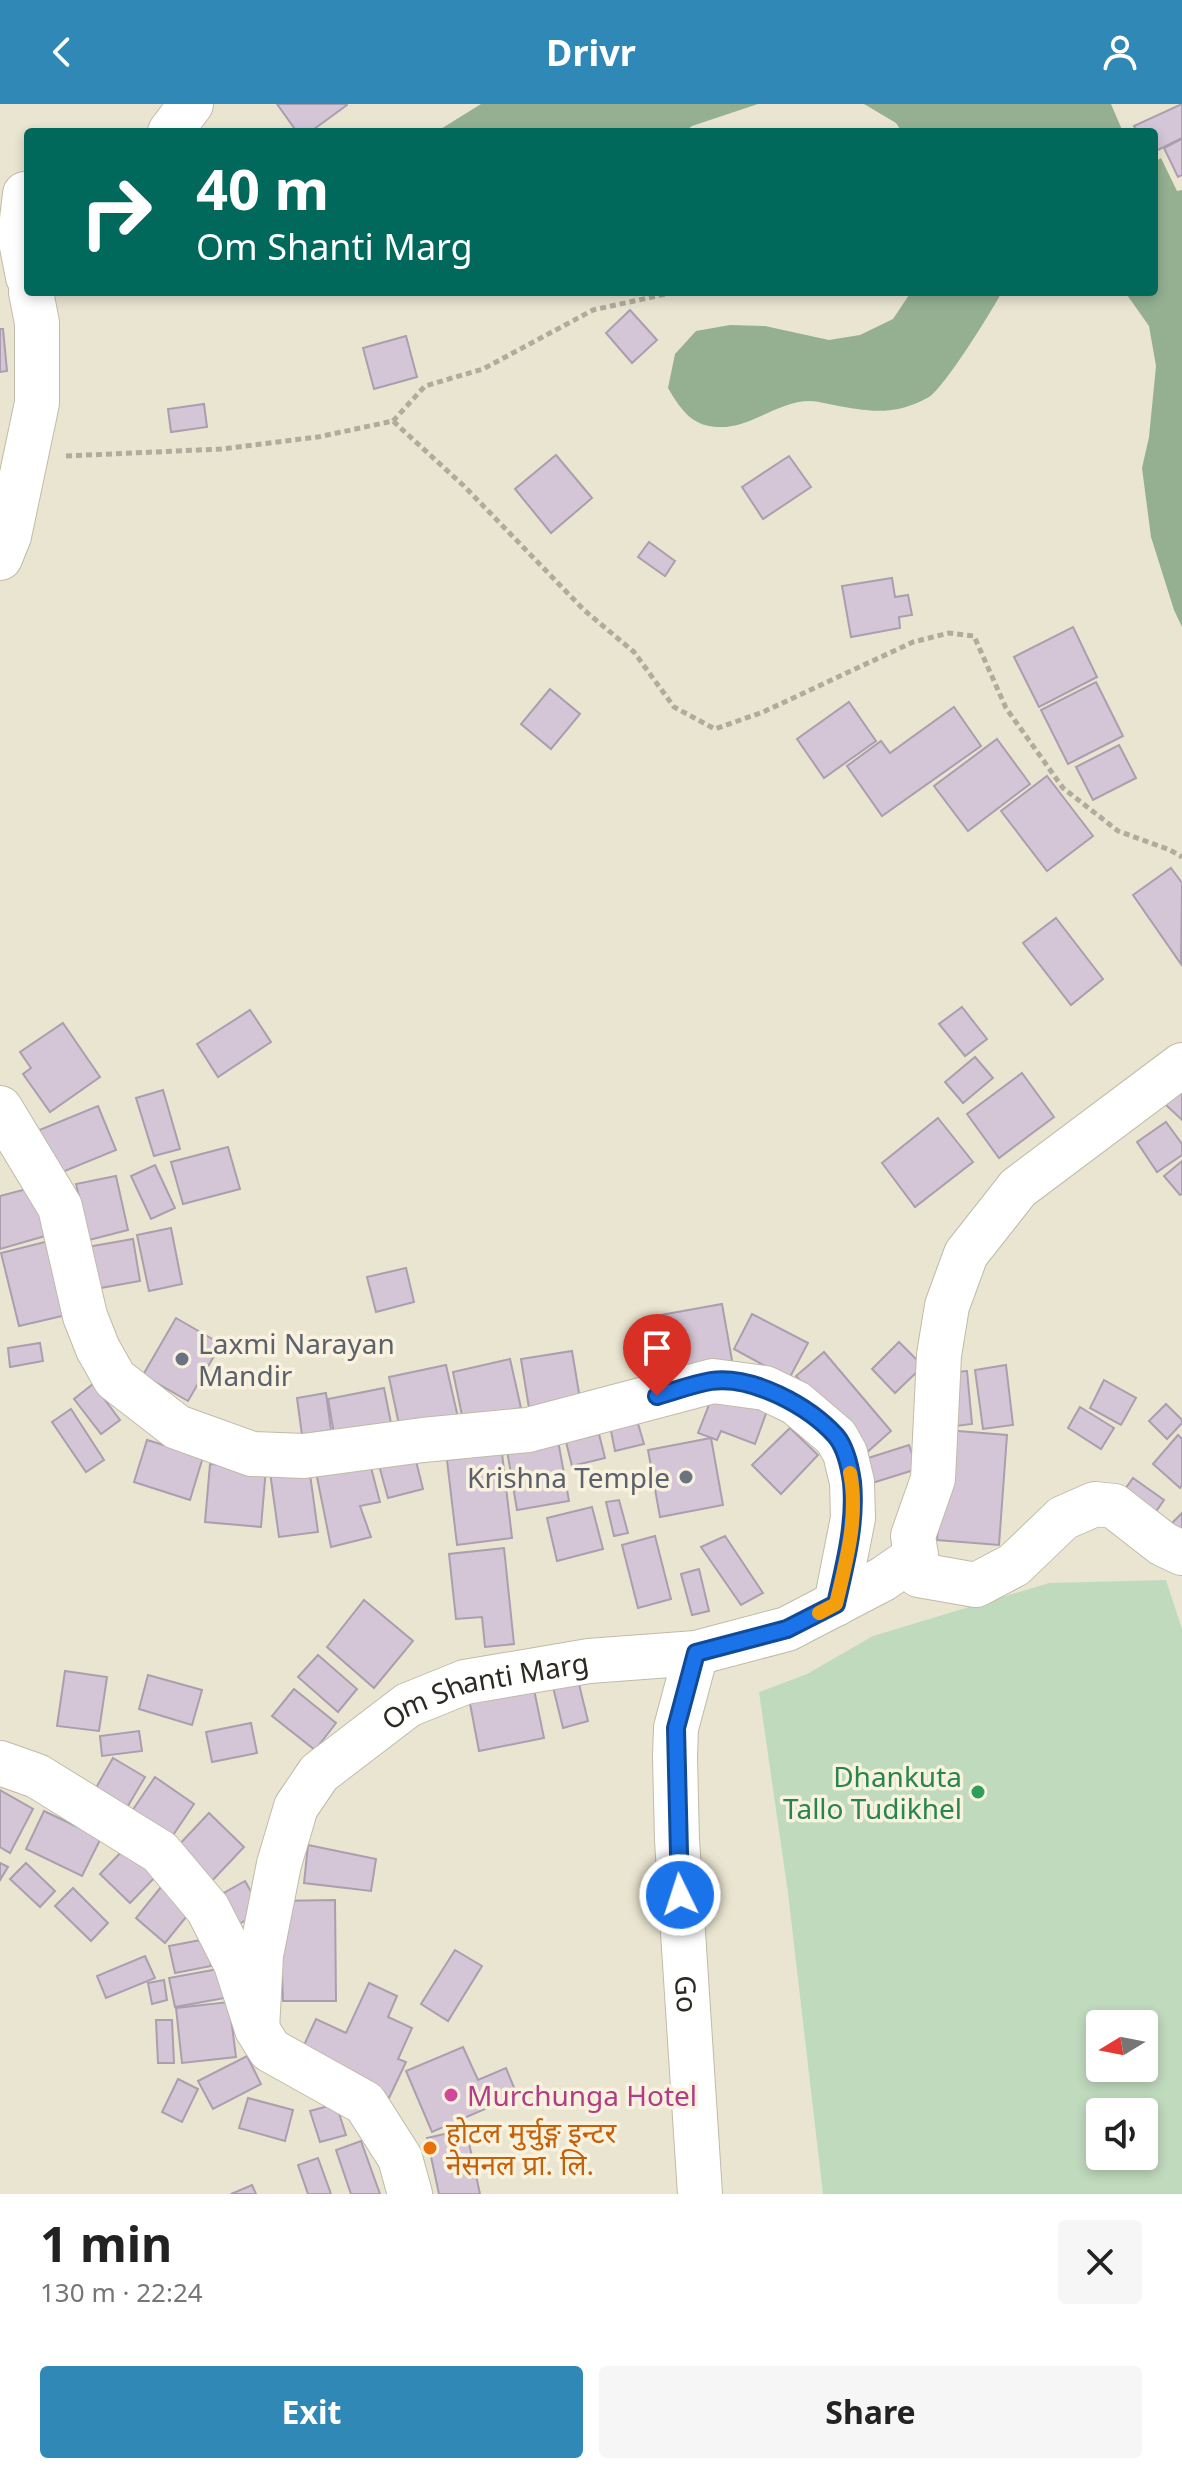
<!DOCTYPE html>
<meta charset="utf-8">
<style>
body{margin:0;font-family:"Noto Sans","Noto Sans Devanagari",sans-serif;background:#f6f6f6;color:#222;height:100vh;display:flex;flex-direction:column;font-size:30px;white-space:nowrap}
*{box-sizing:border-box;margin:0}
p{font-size:26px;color:#767676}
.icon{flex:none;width:44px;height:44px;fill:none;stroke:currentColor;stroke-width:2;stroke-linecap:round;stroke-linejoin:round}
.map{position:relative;height:2090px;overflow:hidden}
.drawer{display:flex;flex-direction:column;background:#fff;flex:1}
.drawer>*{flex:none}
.banner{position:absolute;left:24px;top:24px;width:1134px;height:168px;border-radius:8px;box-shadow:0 4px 12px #0003;background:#00695c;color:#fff;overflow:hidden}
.needle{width:52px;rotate:260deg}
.controls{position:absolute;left:1086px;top:1906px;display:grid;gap:16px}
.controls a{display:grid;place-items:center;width:72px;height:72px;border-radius:8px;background:#fff;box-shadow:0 4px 12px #0003;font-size:40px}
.pin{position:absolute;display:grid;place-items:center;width:68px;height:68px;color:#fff;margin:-82px -34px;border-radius:50% 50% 50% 0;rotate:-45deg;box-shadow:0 0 8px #0007}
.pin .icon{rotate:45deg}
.me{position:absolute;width:88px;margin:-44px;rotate:356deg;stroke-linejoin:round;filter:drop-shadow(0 0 6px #0008)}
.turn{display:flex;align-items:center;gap:28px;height:168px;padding:0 40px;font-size:36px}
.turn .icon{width:104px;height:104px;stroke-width:2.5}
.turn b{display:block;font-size:56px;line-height:68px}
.round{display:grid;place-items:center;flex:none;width:84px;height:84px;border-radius:8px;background:#f6f6f6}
.overview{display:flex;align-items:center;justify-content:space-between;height:136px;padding:0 40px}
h1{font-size:48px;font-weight:700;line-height:60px}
.primary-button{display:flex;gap:16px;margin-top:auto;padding:16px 40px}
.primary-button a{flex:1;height:92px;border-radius:8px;background:#2f88b6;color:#fff;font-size:32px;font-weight:700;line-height:92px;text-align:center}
.primary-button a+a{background:#f6f6f6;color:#222}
header{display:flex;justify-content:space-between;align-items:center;height:104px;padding:0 40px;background:#2f88b6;color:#fff;font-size:36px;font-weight:700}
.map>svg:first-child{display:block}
.green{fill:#c0dabe;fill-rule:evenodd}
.forest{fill:#94b091}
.building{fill:#d4c6d7;stroke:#ab9eae;stroke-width:2}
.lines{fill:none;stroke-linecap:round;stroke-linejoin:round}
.street-casing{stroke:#c0bba8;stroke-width:46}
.path{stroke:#b0ac9c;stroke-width:5;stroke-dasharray:6 4;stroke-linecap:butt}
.street{stroke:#fff;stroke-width:44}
.route-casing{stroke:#114b97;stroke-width:20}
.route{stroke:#1a73e8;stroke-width:14}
.slow{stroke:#f59e0b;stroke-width:14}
.worship-dot{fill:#6b7280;stroke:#f8f2de;stroke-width:3}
.leisure-dot{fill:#2e9e5b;stroke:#f8f2de;stroke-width:3}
.hotel-dot{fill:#d1479c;stroke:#f8f2de;stroke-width:3}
.food-dot{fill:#e8710a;stroke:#f8f2de;stroke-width:3}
.labels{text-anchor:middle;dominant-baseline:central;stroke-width:7;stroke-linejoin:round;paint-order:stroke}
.worship-label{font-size:28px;fill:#5b616d;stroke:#f8f2de;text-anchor:start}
.street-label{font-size:28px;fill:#2c2a23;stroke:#f8f2de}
.leisure-label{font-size:28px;fill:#27864d;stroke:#f8f2de;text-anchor:end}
.hotel-label{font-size:28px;fill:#b23c85;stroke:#f8f2de;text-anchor:start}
.food-label{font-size:28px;fill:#c56008;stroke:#f8f2de;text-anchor:start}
</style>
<header><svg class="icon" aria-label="back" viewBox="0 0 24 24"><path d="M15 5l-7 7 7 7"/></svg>Drivr<svg class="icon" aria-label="person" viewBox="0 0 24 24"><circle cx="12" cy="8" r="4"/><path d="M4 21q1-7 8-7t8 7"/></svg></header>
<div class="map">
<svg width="1182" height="2090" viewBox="0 0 1182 2090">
<rect width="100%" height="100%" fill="#eae5d1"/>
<path class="green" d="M1166,1476l16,49v565h-359l-35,-301 -29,-201 48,-18 66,-38 176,-53zM1100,1920h44v44h-44zM1100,2008h44v44h-44z"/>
<g class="forest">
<polygon points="481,0 758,0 692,22 684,28 436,28"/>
<polygon points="864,0 1111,0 1123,28 902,28 896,19"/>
<polygon points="1161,54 1177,87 1182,86 1182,523 1174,506 1151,433 1142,364 1149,333 1156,262 1149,222 1125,188 1154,188 1154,58"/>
<path d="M911,188h91c-11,20 -57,95 -73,105 -33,19 -60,15 -95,8 -7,-1 -16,-4 -24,-4 -33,0 -59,28 -93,26 -26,-1 -37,-19 -49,-39l7,-34 21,-23 34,-6 35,1 64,14 31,-5 33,-16z"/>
</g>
<g class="building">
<polygon points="277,0 347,0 347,1 310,28 297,28"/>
<polygon points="1182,0 1182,34 1154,48 1154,28 1137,28 1134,22"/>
<polygon points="1182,35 1182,71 1178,73 1164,44"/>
<polygon points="630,206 657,236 632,259 606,229"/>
<polygon points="0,225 3,225 7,267 0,268"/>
<polygon points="406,232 417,273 374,285 363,244"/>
<polygon points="204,300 207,323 171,328 168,305"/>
<polygon points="556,351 592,394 551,429 515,385"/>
<polygon points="789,352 811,383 763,415 742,383"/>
<polygon points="649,438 675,457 665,472 638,453"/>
<polygon points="892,474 895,493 908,491 912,511 899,513 900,524 851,533 842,482"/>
<polygon points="1073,523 1097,573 1039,603 1014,553"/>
<polygon points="1096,578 1123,632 1068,660 1041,606"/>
<polygon points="550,585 580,610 551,645 521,620"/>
<polygon points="849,598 876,637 824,674 797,635"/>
<polygon points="954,603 981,642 882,712 847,662 881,637 890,649"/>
<polygon points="997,635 1030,680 968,727 934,682"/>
<polygon points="1119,641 1136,674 1093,696 1076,663"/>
<polygon points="1047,672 1093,732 1047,767 1001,707"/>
<polygon points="1171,764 1182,779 1181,860 1133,791"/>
<polygon points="1056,814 1103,875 1071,901 1023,839"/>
<polygon points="962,903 987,935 965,952 939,920"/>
<polygon points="250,906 271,938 218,973 197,940"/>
<polygon points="63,919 100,973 50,1008 23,970 31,964 20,948"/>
<polygon points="975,953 993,974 963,999 945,978"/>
<polygon points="1022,969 1054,1013 999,1054 967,1010"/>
<polygon points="163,986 180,1045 154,1052 136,994"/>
<polygon points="1182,988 1182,1016 1165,1000"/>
<polygon points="98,1002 116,1046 55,1071 37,1027"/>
<polygon points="938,1014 973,1058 915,1103 882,1059"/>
<polygon points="1166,1018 1182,1040 1182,1051 1157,1068 1137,1038"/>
<polygon points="228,1043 240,1085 183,1100 171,1058"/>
<polygon points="1182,1057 1182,1090 1180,1091 1164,1072"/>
<polygon points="155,1061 175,1104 151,1115 131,1072"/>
<polygon points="116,1072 128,1126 89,1136 76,1080"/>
<polygon points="38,1082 52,1130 0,1145 0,1092"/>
<polygon points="171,1124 182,1180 149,1187 137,1131"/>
<polygon points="57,1135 75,1209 19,1222 1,1149"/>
<polygon points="133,1135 140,1177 95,1185 87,1143"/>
<polygon points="406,1164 414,1198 376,1208 367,1173"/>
<polygon points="722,1200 733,1262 656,1276 644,1214"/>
<polygon points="752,1210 808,1239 789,1275 734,1245"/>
<polygon points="176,1214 221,1240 188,1297 143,1271"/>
<polygon points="899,1238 923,1262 895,1289 872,1265"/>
<polygon points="40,1239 43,1257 10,1263 8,1244"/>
<polygon points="572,1247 580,1295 529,1304 521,1255"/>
<polygon points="824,1248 891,1327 864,1351 796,1272"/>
<polygon points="510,1255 521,1304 463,1316 453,1268"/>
<polygon points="446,1261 459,1318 401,1330 389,1273"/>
<polygon points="1006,1261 1013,1321 983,1325 975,1266"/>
<polygon points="967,1267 972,1320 948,1323 943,1269"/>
<polygon points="1104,1276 1136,1294 1121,1321 1090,1304"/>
<polygon points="93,1280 120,1316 101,1330 74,1295"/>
<polygon points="716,1283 768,1304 755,1340 721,1327 717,1336 698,1329"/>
<polygon points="384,1284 393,1329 336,1341 328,1295"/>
<polygon points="326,1289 331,1326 302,1331 297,1294"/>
<polygon points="1166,1300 1182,1316 1182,1319 1167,1335 1149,1317"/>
<polygon points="1080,1303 1114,1324 1101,1345 1068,1324"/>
<polygon points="71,1305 104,1356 86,1368 52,1318"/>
<polygon points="637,1316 644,1340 615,1347 610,1322"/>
<polygon points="790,1324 818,1351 781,1390 752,1361"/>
<polygon points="945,1326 1007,1331 999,1441 937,1436"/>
<polygon points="599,1330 605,1354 572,1362 566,1338"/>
<polygon points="557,1331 569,1397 517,1406 506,1340"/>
<polygon points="1178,1331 1182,1335 1182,1381 1180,1384 1153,1360"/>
<polygon points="711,1334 723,1401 660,1413 648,1346"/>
<polygon points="147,1336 203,1353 190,1396 134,1378"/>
<polygon points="909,1341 917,1365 869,1380 862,1356"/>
<polygon points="413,1345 423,1385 388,1394 377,1354"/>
<polygon points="502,1349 512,1434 457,1441 447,1356"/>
<polygon points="368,1352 380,1398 360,1402 371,1433 331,1443 315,1363"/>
<polygon points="210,1360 266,1364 261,1423 205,1418"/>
<polygon points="309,1363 318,1428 279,1433 270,1368"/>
<polygon points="1133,1374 1164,1396 1152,1413 1121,1391"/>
<polygon points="619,1396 628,1429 614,1432 606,1398"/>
<polygon points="592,1403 603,1445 557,1457 547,1414"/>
<polygon points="1182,1409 1182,1430 1172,1419"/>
<polygon points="655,1432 671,1495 638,1504 622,1441"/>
<polygon points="725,1432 763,1489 741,1501 701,1443"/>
<polygon points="504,1444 514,1540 485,1543 482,1513 456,1515 449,1450"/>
<polygon points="699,1465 709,1507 692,1511 681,1470"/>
<polygon points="364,1496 413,1537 374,1584 327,1543"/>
<polygon points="318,1551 357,1585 338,1608 298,1573"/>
<polygon points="65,1567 107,1573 99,1627 57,1622"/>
<polygon points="148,1571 202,1586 192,1621 139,1605"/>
<polygon points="577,1572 588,1617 563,1624 552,1579"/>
<polygon points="532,1576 544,1634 479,1647 468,1589"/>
<polygon points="294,1585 336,1619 315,1646 272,1612"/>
<polygon points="251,1619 257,1649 212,1658 206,1628"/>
<polygon points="139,1627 142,1647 102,1652 100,1632"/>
<polygon points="113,1654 145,1673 125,1707 93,1689"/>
<polygon points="155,1673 194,1700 171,1734 132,1707"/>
<polygon points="0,1686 33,1705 10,1749 0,1743"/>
<polygon points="44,1707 101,1734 82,1772 26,1745"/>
<polygon points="209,1709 244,1743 209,1780 174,1746"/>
<polygon points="129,1740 159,1769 130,1799 100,1770"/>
<polygon points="308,1741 376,1755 371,1787 304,1779"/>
<polygon points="0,1759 8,1763 0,1776"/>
<polygon points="26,1759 55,1787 40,1803 10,1775"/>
<polygon points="245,1777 262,1807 232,1824 215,1794"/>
<polygon points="161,1783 191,1807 165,1839 136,1814"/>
<polygon points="73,1784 108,1819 91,1837 55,1802"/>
<polygon points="335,1796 336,1897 283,1897 282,1869 273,1869 272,1797"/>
<polygon points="206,1835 211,1862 175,1869 169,1842"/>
<polygon points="455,1846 482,1862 448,1917 421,1900"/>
<polygon points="145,1852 155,1874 106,1894 97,1872"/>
<polygon points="224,1864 230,1893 175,1903 169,1874"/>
<polygon points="164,1876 167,1896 152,1900 148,1879"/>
<polygon points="369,1879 397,1892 388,1913 412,1924 398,1955 406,1958 389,1994 299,1952 316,1915 346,1929"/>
<polygon points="229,1898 236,1953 182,1959 176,1904"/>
<polygon points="156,1916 172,1916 174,1959 158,1959"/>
<polygon points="463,1943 478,1976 506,1964 517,1991 432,2028 406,1967"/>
<polygon points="247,1952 261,1980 213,2005 198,1977"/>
<polygon points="178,1975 198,1985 182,2018 162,2008"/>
<polygon points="248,1994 293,2006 285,2037 239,2024"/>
<polygon points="336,2000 346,2031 320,2038 310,2007"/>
<polygon points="466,2025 480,2090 439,2090 427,2034"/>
<polygon points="361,2037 380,2090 351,2090 336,2046"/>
<polygon points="318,2054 331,2090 308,2090 298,2061"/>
<polygon points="252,2081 256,2090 231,2090"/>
</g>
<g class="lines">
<g class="street-casing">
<g id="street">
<polyline points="170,28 191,0"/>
<polyline points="28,90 25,90 20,132 28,173"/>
<polyline points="0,454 9,432 37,299 37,219 31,188"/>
<polyline points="1182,961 1018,1084 966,1150 947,1202 939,1251 933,1375 913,1432 919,1471 976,1481 1014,1461 1063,1414 1095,1400 1114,1402 1163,1440 1182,1449"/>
<polyline points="0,1004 60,1103 85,1212 98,1245 115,1275 177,1323 252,1350 304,1352 423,1336 528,1326 713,1277 765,1284 796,1299 836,1333 845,1349 852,1378 853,1414 836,1500"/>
<path id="s1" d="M696,1549l-20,75 -1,29 2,83 23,354"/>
<polyline points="0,1659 37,1672 160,1748 208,1805 236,1860 257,1925 270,1946 365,1999 400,2054 410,2090"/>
<path id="s2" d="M257,1925l4,-74 18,-91 17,-57 23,-34 89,-68 57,-23 124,-21 107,-8 91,-24 96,-50 33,-23"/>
</g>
</g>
<g class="path">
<polyline points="393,317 425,282 483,265 593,206 675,188"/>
<polyline points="66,352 221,345 318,333 393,317 464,382 584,506 634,548 674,603 715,625 763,608 913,538 949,529 974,532 1006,604 1063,684 1118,727 1170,746 1182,753"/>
</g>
<use href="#street" class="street"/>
</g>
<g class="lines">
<g class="route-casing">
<path id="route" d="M657,1292c18,-5 36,-12 54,-15 41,-6 98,25 125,55 10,12 14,32 16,46 4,41 -7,82 -16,122l-49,25 -91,24 -20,75 4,167"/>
</g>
<use href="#route" class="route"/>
<path class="slow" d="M819,1509l17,-9c10,-42 23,-88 14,-131"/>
</g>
<g class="worship-dot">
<circle cx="182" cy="1255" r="8"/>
<circle cx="686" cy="1373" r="8"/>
</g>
<circle class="leisure-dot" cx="978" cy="1688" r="8"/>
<circle class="hotel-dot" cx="451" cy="1991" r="8"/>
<circle class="food-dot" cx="430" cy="2044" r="8"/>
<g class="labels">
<g class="worship-label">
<text x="198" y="1239">Laxmi Narayan<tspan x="198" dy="32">Mandir</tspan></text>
<text x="670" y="1373" text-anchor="end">Krishna Temple</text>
</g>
<g class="street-label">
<text stroke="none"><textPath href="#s2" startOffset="458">Om Shanti Marg</textPath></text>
<text stroke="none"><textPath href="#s1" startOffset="344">Go</textPath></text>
</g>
<g class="leisure-label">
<text x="962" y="1672">Dhankuta<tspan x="962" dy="32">Tallo Tudikhel</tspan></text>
</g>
<g class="hotel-label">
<text x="467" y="1991">Murchunga Hotel</text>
</g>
<g class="food-label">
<text x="446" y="2028">होटल मुर्चुङ्ग इन्टर<tspan x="446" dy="32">नेसनल प्रा. लि.</tspan></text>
</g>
</g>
</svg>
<div class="controls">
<a><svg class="needle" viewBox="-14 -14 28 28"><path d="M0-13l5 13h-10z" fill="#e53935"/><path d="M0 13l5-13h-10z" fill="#767676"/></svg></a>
<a><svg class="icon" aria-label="sound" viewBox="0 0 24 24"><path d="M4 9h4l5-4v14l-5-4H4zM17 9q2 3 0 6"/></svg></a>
</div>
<div class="pin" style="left:657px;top:1292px;background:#d93025"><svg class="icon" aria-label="arrive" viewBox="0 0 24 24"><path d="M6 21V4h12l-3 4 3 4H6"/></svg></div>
<svg class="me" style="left:680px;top:1791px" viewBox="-20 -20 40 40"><circle r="17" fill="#1a73e8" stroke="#fff" stroke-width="3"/><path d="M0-11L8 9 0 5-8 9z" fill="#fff"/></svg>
<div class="banner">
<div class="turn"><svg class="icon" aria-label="right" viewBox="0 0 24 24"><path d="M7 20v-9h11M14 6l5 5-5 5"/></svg><div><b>40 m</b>Om Shanti Marg</div></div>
</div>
</div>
<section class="drawer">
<div class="overview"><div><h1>1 min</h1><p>130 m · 22:24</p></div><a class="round"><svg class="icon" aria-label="close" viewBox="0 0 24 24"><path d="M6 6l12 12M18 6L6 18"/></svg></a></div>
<div class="primary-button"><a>Exit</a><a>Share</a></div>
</section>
